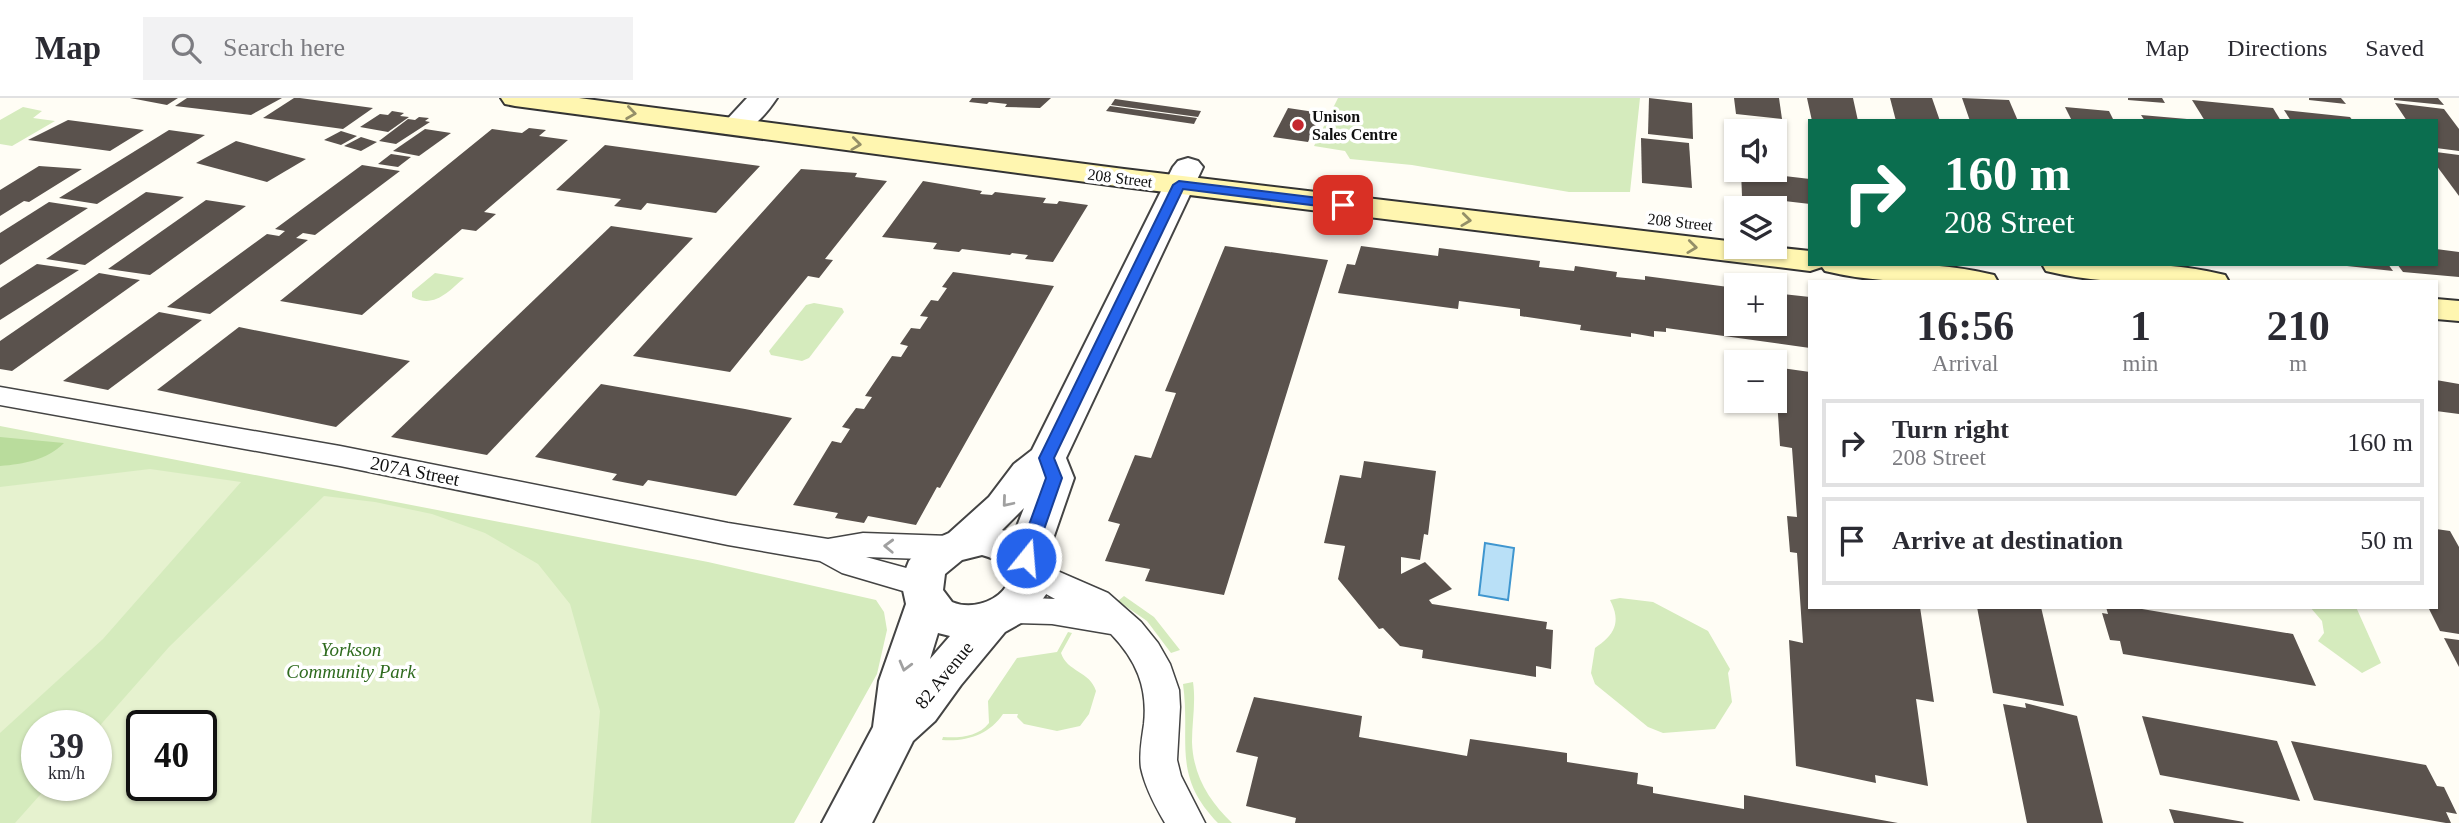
<!DOCTYPE html>
<meta charset="utf-8">
<style>
body{margin:0;font-family:Georgia,serif;background:#f2f2f3;color:#2b2b33;height:100vh;display:flex;flex-direction:column;font-size:26px;white-space:nowrap}
*{box-sizing:border-box;margin:0}
p{font-size:23px;color:#7c7c81}
.icon{flex:none;width:38px;height:38px;fill:none;stroke:currentColor;stroke-width:2;stroke-linecap:round;stroke-linejoin:round}
.map{position:relative;flex:1;overflow:hidden}
.drawer{position:absolute;left:1808px;top:182px;width:630px;height:329px;display:flex;flex-direction:column;background:#fff;border-radius:0px;box-shadow:0 2px 5px #0004}
.drawer>*{flex:none}
.banner{position:absolute;left:1808px;top:21px;width:630px;height:147px;border-radius:0px;box-shadow:0 2px 5px #0004;background:#0b6e4f;color:#fff;overflow:hidden}
.tools{position:absolute;left:1724px;top:21px;display:grid;gap:14px}
.tools a{display:grid;place-items:center;width:63px;height:63px;border-radius:0px;background:#fff;box-shadow:0 2px 5px #0004;font-size:35px}
.speed{position:absolute;left:21px;top:612px;display:flex;gap:14px;font-size:35px;font-weight:700;text-align:center}
.speed>*{display:grid;place-content:center;width:91px;height:91px;border-radius:50%;background:#fff;box-shadow:0 2px 5px #0004;line-height:1}
.speed small{font-size:18px;font-weight:400}
.speed .limit{border:4px solid #111;border-radius:10px;background:#fff;color:#111}
.pin{position:absolute;display:grid;place-items:center;width:60px;height:60px;color:#fff;margin:-30px;border-radius:14px;box-shadow:0 4px 10px #0006}
.me{position:absolute;width:77px;margin:-38px;rotate:17deg;stroke-linejoin:round;filter:drop-shadow(0 0 5px #0008)}
.turn{display:flex;align-items:center;gap:24px;height:147px;padding:0 21px;font-size:32px}
.turn .icon{width:91px;height:91px;stroke-width:2.5}
.turn b{display:block;font-size:49px;line-height:60px}
.eta{display:flex;justify-content:space-evenly;align-items:center;height:119px;text-align:center}
.eta b{font-size:42px;font-weight:700;line-height:49px}
ul{padding:0;list-style:none}
li{display:flex;align-items:center;gap:21px;height:88px;margin:0 14px 10px;padding:0 7px;border:4px solid #e1e1e2;border-radius:0px}
li div{flex:1}
li b{display:block;font-size:26px}
li em{font-style:normal}
header{display:flex;align-items:center;gap:42px;box-sizing:border-box;height:98px;padding:0 35px;background:#fff;border-bottom:2px solid #e1e1e2}
header strong{font-size:33px}
nav{display:flex;gap:38px;margin-inline-start:auto;font-size:24px}
.search{width:490px;height:63px;background:#f2f2f3;display:flex;align-items:center;gap:18px;box-sizing:border-box;padding:0 24px;border-radius:0px;color:#7c7c81;font-size:26px}
.map>svg:first-child{display:block}
.green{fill:#d5ebbd;fill-rule:evenodd}
.forest{fill:#b9dc9c}
.pitch{fill:#e6f2cf;fill-rule:evenodd}
.water{fill:#b9e0f7;stroke:#3f96cf;stroke-width:2}
.building{fill:#5a524d}
.lines{fill:none;stroke-linecap:round;stroke-linejoin:round}
.minor-casing{stroke:#444;stroke-width:3}
.tertiary-casing{stroke:#444;stroke-width:4}
.secondary-casing{stroke:#333;stroke-width:4}
.minor{fill:#fff;fill-rule:evenodd}
.tertiary{fill:#fff;fill-rule:evenodd}
.secondary{fill:#fff6b0;fill-rule:evenodd}
.oneway{stroke:#948f68}
.oneway2{stroke:#a0a0a0}
.route{fill:#2563eb;stroke:#184099;stroke-width:2}
.poi-dot{fill:#c4262e;stroke:#fff;stroke-width:2.5}
.labels{text-anchor:middle;dominant-baseline:central;stroke-width:7;stroke-linejoin:round;paint-order:stroke}
.far-poi-label{font-size:16px;font-weight:bold;fill:#111;stroke:#fff;text-anchor:start}
.far-street-label{font-size:16px;fill:#111;stroke:#fff}
.street-label{font-size:19px;fill:#111;stroke:#fff}
.park-label{font-size:19px;font-style:italic;fill:#2f6b1f;stroke:#fff}
</style>
<header>
<strong>Map</strong>
<div class="search"><svg class="icon" aria-label="search" viewBox="0 0 24 24"><circle cx="10" cy="10" r="6"/><path d="M15 15l6 6"/></svg>Search here</div>
<nav><a>Map</a><a>Directions</a><a>Saved</a></nav>
</header>
<div class="map">
<svg width="2459" height="725" viewBox="0 0 2459 725">
<rect width="100%" height="100%" fill="#fffdf5"/>
<g class="green">
<polygon points="1338,0 1640,0 1630,94 1569,94 1412,67 1350,61 1345,53 1314,48"/>
<polygon points="23,9 42,13 33,20 55,23 12,48 0,46 0,22"/>
<path d="M435,175l29,5c-15,13 -30,31 -52,19v-5z"/>
<polygon points="814,205 842,210 844,214 809,260 802,263 771,257 769,253 806,207"/>
<path d="M0,328l708,136 168,38 8,12 3,18 -10,44 -83,149h-794zM37,628h59v60h-59zM142,628h59v60h-59z"/>
<polygon points="1124,498 1154,519 1180,552 1171,555 1147,523 1118,503"/>
<path d="M1620,500l33,4 55,29 22,38 -2,4 4,29 -17,27 -52,4 -15,-6 -53,-43 -4,-11 4,-25c19,-13 27,-25 15,-48z"/>
<polygon points="2310,509 2356,509 2381,565 2362,575 2318,543 2324,535 2322,523"/>
<path d="M1068,534l4,1 -11,20c6,19 29,18 35,38l-7,23 -9,12 -23,5 -33,-7 -7,-7 1,-3h-15c-13,20 -36,28 -61,26l1,-3c17,1 35,0 46,-14l-1,-22 29,-43 40,-6z"/>
<path d="M1193,584c3,21 -1,39 -1,60 1,33 17,59 40,81h-14c-47,-48 -27,-82 -35,-139z"/>
</g>
<path class="forest" d="M0,339l64,6c-17,17 -40,21 -64,23z"/>
<g class="pitch">
<polygon points="150,371 241,384 103,541 0,635 0,389"/>
<path d="M324,398l51,6 57,12 53,19 53,31 32,40 30,107 -9,112h-576l33,-37h48v-56l73,-83zM142,628h59v60h-59z"/>
</g>
<polygon class="water" points="1485,445 1514,450 1508,502 1479,497"/>
<g class="building">
<polygon points="130,0 178,0 167,7"/>
<polygon points="187,0 282,0 251,17 175,8"/>
<polygon points="294,0 300,0 373,10 343,31 263,20"/>
<polygon points="972,0 1051,0 1040,10 1005,9 1007,6 989,4 987,6 969,4"/>
<polygon points="1649,0 1692,5 1693,41 1648,36"/>
<polygon points="1734,0 1779,0 1782,21 1736,16"/>
<polygon points="1807,0 1853,0 1858,23 1812,23"/>
<polygon points="1890,0 1932,0 1940,23 1896,23"/>
<polygon points="1962,0 2009,2 2018,23 1970,23"/>
<polygon points="2128,0 2162,0 2165,5 2128,2"/>
<polygon points="2309,0 2341,0 2346,6 2309,2"/>
<polygon points="2394,0 2438,0 2444,7 2394,2"/>
<polygon points="1115,1 1201,13 1198,19 1111,7"/>
<polygon points="2192,2 2273,10 2281,23 2205,23"/>
<polygon points="2395,5 2444,11 2459,31 2459,53 2436,50 2436,23 2407,23"/>
<polygon points="1110,8 1197,20 1194,26 1106,13"/>
<polygon points="2065,9 2109,13 2114,23 2072,23"/>
<polygon points="1288,10 1321,15 1308,44 1273,39"/>
<polygon points="2284,12 2350,19 2353,23 2291,23"/>
<polygon points="392,13 404,15 400,18 409,19 388,34 360,29 380,16 388,17"/>
<polygon points="2141,17 2187,21 2187,23 2145,23"/>
<polygon points="419,19 429,20 425,23 430,24 396,46 379,43 408,21 415,22"/>
<polygon points="68,22 144,32 110,53 28,42"/>
<polygon points="529,30 546,32 539,38 568,42 484,114 496,116 476,133 462,131 362,217 280,203 492,31 522,35"/>
<polygon points="425,31 451,35 419,58 393,53"/>
<polygon points="169,32 205,37 97,106 59,100"/>
<polygon points="341,33 357,38 341,47 324,42"/>
<polygon points="361,39 377,44 361,53 344,48"/>
<polygon points="1641,40 1689,45 1692,90 1642,85"/>
<polygon points="236,43 306,61 267,84 196,65"/>
<polygon points="605,47 760,68 716,115 647,105 641,112 614,108 621,101 556,92"/>
<polygon points="2436,54 2459,57 2459,98 2436,67"/>
<polygon points="391,56 411,59 398,69 378,66"/>
<polygon points="362,67 400,73 315,137 303,135 296,140 308,142 210,216 167,209 267,136 279,138 285,133 275,131"/>
<polygon points="39,68 82,71 29,104 24,103 0,118 0,92"/>
<polygon points="801,71 857,75 855,79 887,83 825,161 833,162 819,180 808,178 730,274 633,258"/>
<polygon points="1741,73 1810,81 1810,106 1742,98"/>
<polygon points="923,83 982,93 980,96 992,97 995,94 1046,100 1043,105 1057,106 1059,103 1088,107 1053,164 1025,161 1028,157 1012,155 1010,157 962,151 959,154 933,151 937,145 882,139"/>
<polygon points="146,94 184,99 85,167 46,161"/>
<polygon points="206,102 246,108 150,177 108,171"/>
<polygon points="49,104 88,110 0,167 0,135"/>
<polygon points="611,128 693,140 487,357 391,339"/>
<polygon points="1225,148 1328,162 1224,497 1145,483 1150,471 1105,463 1120,426 1108,423 1135,357 1151,360 1176,295 1165,293"/>
<polygon points="1361,148 1438,158 1439,150 1540,163 1539,169 1574,173 1575,168 1617,174 1616,179 1645,182 1645,178 1736,190 1736,226 1774,226 1774,195 1810,199 1810,250 1666,230 1666,234 1654,233 1654,239 1631,235 1631,239 1580,232 1581,227 1520,218 1520,211 1459,203 1458,211 1338,195 1347,166 1355,167"/>
<polygon points="2436,151 2459,154 2459,179 2403,174 2397,166 2436,166"/>
<polygon points="37,166 79,172 0,222 0,190"/>
<polygon points="2347,166 2388,166 2393,173 2347,168"/>
<polygon points="953,174 1054,188 940,390 937,389 916,427 868,418 864,425 835,420 838,415 793,407 832,343 841,345 850,331 842,329 856,310 864,311 872,299 865,298 892,258 901,259 908,248 900,246 911,230 920,231 928,219 920,218 931,202 938,203 947,190 942,189"/>
<polygon points="99,175 140,182 12,273 0,271 0,243"/>
<polygon points="159,214 202,222 108,292 63,283"/>
<polygon points="239,229 410,263 336,329 157,292"/>
<polygon points="1775,269 1810,274 1810,509 1920,509 1934,604 1916,601 1928,688 1875,677 1876,685 1796,668 1789,542 1803,545 1797,455 1790,454 1787,418 1797,419 1792,350 1780,348"/>
<polygon points="2436,282 2459,286 2459,316 2436,313"/>
<polygon points="601,286 745,311 792,320 736,398 648,382 643,388 612,382 617,376 535,359"/>
<polygon points="1364,363 1436,373 1428,437 1424,436 1420,462 1401,459 1401,476 1425,464 1452,491 1429,502 1432,506 1547,524 1546,531 1553,532 1551,571 1536,568 1536,579 1422,560 1423,552 1400,548 1383,530 1379,531 1338,481 1345,448 1324,445 1340,377 1361,380"/>
<polygon points="2436,431 2450,433 2459,449 2459,536 2440,533 2428,509 2436,509"/>
<polygon points="1977,509 2041,509 2064,608 1993,595"/>
<polygon points="2106,509 2130,509 2293,536 2316,588 2123,556 2120,543 2110,542 2102,515 2108,516"/>
<polygon points="2444,540 2459,542 2459,569"/>
<polygon points="1254,599 1362,618 1359,639 1467,658 1470,641 1567,655 1567,664 1638,675 1637,686 1653,689 1653,695 1744,711 1744,697 1898,725 1295,725 1296,720 1246,708 1258,659 1236,654"/>
<polygon points="2025,605 2077,618 2103,725 2027,725 2003,606 2026,610"/>
<polygon points="2142,618 2277,643 2300,703 2160,677"/>
<polygon points="2291,643 2426,667 2437,688 2444,689 2457,716 2446,714 2451,725 2446,725 2314,702"/>
<polygon points="2169,711 2244,724 2243,725 2174,725"/>
</g>
<g class="lines">
<g class="minor-casing">
<g id="minor">
<polygon points="0,289 340,348 728,425 828,441 863,435 950,438 961,442 966,450 961,458 950,462 866,459 932,477 936,486 932,495 920,498 842,475 820,463 728,447 340,368 0,307"/>
<path d="M1032,462l76,33 33,29 17,21 12,21 9,26 1,17 -3,53 4,16 24,47h-40c-10,-17 -20,-36 -24,-55 -2,-15 1,-30 3,-44 4,-37 -8,-64 -33,-90l-59,-10 -41,-1 -12,-4 -5,-9 5,-9 12,-4 44,2 -34,-19 -5,-8 5,-8z"/>
</g>
</g>
<g class="tertiary-casing">
<g id="tertiary">
<path d="M747,0h30c-12,18 -31,41 -53,35l-4,-6z"/>
<path d="M1188,60l10,3 5,6 -137,291 8,20 -28,81 6,17 -5,17 -19,26 -23,13 -44,53 -26,36 -22,20 -41,82h-50l51,-96 6,-46 27,-77 -5,-23 8,-20 13,-16 27,-12 40,-36 25,-33 18,-14 141,-283 5,-6zM1024,410l-10,26 -12,-4zM982,457c59,16 7,63 -30,47l-9,-12 2,-16 17,-14zM938,535l12,3 -20,23z"/>
</g>
</g>
<g class="secondary-casing">
<g id="secondary">
<path d="M501,0h78l545,71 612,73v5h36l38,4v13c61,0 124,-4 184,11l4,7c-57,0 -116,3 -173,-11l-3,-4 -12,4 -686,-84 -609,-81 -10,-2z"/>
<path d="M2042,166c60,0 124,-4 183,11l4,7c-60,0 -123,4 -183,-11z"/>
<polygon points="2436,201 2459,203 2459,223 2436,221"/>
</g>
</g>
<use href="#minor" class="minor"/>
<use href="#tertiary" class="tertiary"/>
<use href="#secondary" class="secondary"/>
</g>
<defs><path id="oneway-chevron" d="M-2-3.5L2.5 0L-2 3.5" fill="none" stroke-width="1.6" stroke-linecap="round" stroke-linejoin="round" transform="scale(1.75)"/></defs>
<g class="oneway">
<use href="#oneway-chevron" transform="translate(631 15) rotate(8)"/>
<use href="#oneway-chevron" transform="translate(856 46) rotate(7)"/>
<use href="#oneway-chevron" transform="translate(1466 122) rotate(7)"/>
<use href="#oneway-chevron" transform="translate(1692 149) rotate(7)"/>
</g>
<g class="oneway2">
<use href="#oneway-chevron" transform="translate(1007 404) rotate(130)"/>
<use href="#oneway-chevron" transform="translate(889 448) rotate(-178)"/>
<use href="#oneway-chevron" transform="translate(905 568) rotate(105)"/>
</g>
<polygon class="route" points="1179,83 1343,103 1350,107 1343,111 1183,91 1054,360 1062,380 1034,460 1032,464 1020,464 1017,460 1046,380 1039,360 1173,87"/>
<circle class="poi-dot" cx="1298" cy="27" r="7"/>
<g class="labels">
<g class="far-poi-label">
<text x="1312" y="18">Unison<tspan x="1312" dy="18">Sales Centre</tspan></text>
</g>
<g class="far-street-label">
<text transform="translate(1120 80) rotate(7)">208 Street</text>
<text transform="translate(1680 124) rotate(6)">208 Street</text>
</g>
<g class="street-label">
<text transform="translate(415 373) rotate(11)">207A Street</text>
<text transform="translate(944 577) rotate(-51)">82 Avenue</text>
</g>
<g class="park-label">
<text x="351" y="551">Yorkson<tspan x="351" dy="22">Community Park</tspan></text>
</g>
</g>
</svg>
<div class="tools">
<a><svg class="icon" aria-label="sound" viewBox="0 0 24 24"><path d="M4 9h4l5-4v14l-5-4H4zM17 9q2 3 0 6"/></svg></a>
<a><svg class="icon" aria-label="layers" viewBox="0 0 24 24"><path d="M12 4l9 5-9 5-9-5zM3 14l9 5 9-5"/></svg></a>
<a>+</a>
<a>−</a>
</div>
<div class="speed"><div>39<small>km/h</small></div><div class="limit">40</div></div>
<div class="pin" style="left:1343px;top:107px;background:#d93025"><svg class="icon" aria-label="arrive" viewBox="0 0 24 24"><path d="M6 21V4h12l-3 4 3 4H6"/></svg></div>
<svg class="me" style="left:1026px;top:460px" viewBox="-20 -20 40 40"><circle r="17" fill="#2563eb" stroke="#fff" stroke-width="3"/><path d="M0-11L8 9 0 5-8 9z" fill="#fff"/></svg>
<div class="banner">
<div class="turn"><svg class="icon" aria-label="right" viewBox="0 0 24 24"><path d="M7 20v-9h11M14 6l5 5-5 5"/></svg><div><b>160 m</b>208 Street</div></div>
</div>
<section class="drawer">
<div class="eta">
<div><b>16:56</b><p>Arrival</p></div>
<div><b>1</b><p>min</p></div>
<div><b>210</b><p>m</p></div>
</div>
<ul>
<li><svg class="icon" aria-label="right" viewBox="0 0 24 24"><path d="M7 20v-9h11M14 6l5 5-5 5"/></svg><div><b>Turn right</b><p>208 Street</p></div><em>160 m</em></li>
<li><svg class="icon" aria-label="arrive" viewBox="0 0 24 24"><path d="M6 21V4h12l-3 4 3 4H6"/></svg><div><b>Arrive at destination</b></div><em>50 m</em></li>
</ul>
</section>
</div>
